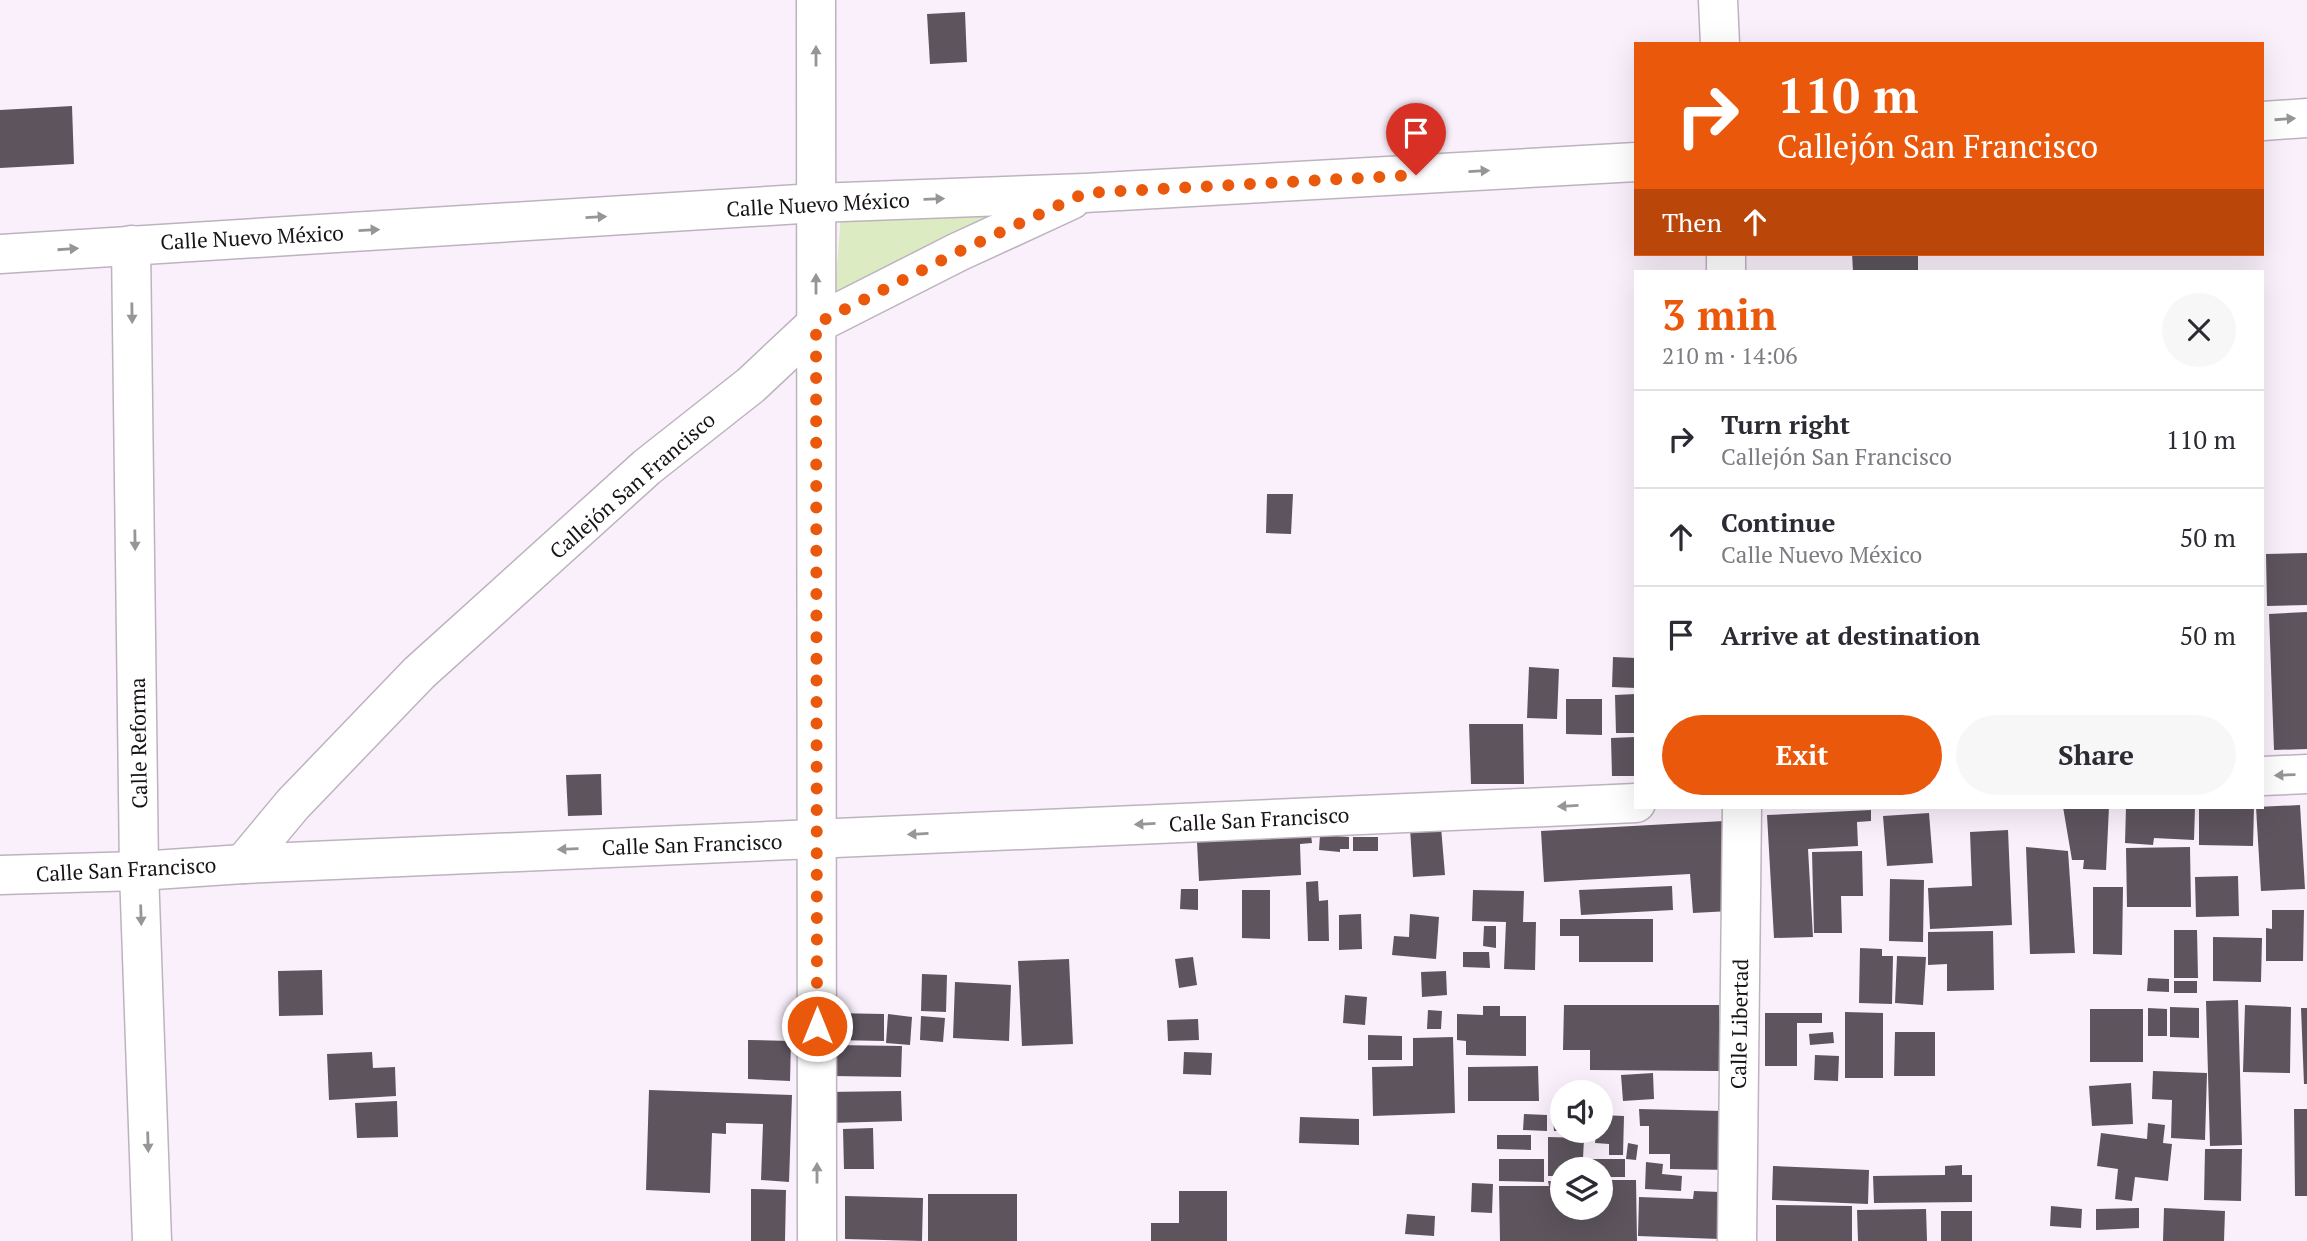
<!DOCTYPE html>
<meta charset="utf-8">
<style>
body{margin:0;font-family:"PT Serif",serif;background:#f7f7f7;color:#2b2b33;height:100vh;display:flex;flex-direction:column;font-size:26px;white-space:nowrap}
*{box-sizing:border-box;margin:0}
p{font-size:23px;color:#7c7c81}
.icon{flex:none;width:38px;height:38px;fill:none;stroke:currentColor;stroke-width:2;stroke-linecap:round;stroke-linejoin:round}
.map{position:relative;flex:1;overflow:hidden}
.side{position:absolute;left:1634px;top:270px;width:630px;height:539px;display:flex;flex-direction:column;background:#fff;border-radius:0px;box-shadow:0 7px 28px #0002}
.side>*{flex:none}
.top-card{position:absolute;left:1634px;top:42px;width:630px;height:214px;border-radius:0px;box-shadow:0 7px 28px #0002;background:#ea580c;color:#fff;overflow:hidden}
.buttons{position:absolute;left:1550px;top:1080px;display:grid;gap:14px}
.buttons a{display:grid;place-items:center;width:63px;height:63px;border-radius:50%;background:#fff;box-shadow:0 7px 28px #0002;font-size:35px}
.pin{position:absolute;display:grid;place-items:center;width:60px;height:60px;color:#fff;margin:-72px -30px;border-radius:50% 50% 50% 0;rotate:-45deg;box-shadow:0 0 7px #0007}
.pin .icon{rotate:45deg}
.me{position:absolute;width:77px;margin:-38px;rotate:0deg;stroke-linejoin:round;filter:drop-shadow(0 0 5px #0008)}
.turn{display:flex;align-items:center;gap:24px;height:147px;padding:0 28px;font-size:32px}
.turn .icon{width:91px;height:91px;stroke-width:2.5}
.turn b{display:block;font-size:49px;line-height:60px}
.then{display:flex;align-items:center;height:66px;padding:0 28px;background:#0003;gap:14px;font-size:26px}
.round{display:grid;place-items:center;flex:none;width:74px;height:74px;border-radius:37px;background:#f7f7f7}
.headline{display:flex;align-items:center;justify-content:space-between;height:119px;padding:0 28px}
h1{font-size:42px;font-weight:700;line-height:52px;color:#ea580c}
.action{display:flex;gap:14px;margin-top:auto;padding:14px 28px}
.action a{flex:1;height:80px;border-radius:42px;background:#ea580c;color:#fff;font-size:28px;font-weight:700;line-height:80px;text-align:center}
.action a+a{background:#f7f7f7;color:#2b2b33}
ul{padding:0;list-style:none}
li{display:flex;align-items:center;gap:21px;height:98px;padding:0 28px;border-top:2px solid #e1e1e2}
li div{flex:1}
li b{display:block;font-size:26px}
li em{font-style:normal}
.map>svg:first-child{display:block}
.green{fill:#dcebc2}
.building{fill:#5d545e}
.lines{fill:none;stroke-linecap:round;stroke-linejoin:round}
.minor-casing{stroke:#bdb3bf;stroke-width:41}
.minor{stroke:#fff;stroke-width:38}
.oneway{fill:#979597}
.route{stroke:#ea580c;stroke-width:12;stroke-dasharray:0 21.6}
.labels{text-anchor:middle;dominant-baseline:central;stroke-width:7;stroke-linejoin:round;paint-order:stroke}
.street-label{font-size:21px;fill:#171317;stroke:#fff}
</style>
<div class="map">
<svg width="2307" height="1241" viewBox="0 0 2307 1241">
<rect width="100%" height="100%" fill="#faf0fc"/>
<polygon class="green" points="1057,198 834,305 841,214"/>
<g class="building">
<polygon points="965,12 967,62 930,64 927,14"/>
<polygon points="72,106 74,164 0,168 0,110"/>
<polygon points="1852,254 1918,254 1918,271 1853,271"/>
<polygon points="1267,494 1293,494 1291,534 1266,533"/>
<polygon points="2307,553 2307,605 2267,606 2266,554"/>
<polygon points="2307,612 2307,749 2274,750 2269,614"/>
<polygon points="1613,657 1636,658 1636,688 1612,687"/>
<polygon points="1529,667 1559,669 1557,719 1527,718"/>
<polygon points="1636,694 1636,733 1616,733 1615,695"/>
<polygon points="1566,699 1602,699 1602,735 1566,734"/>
<polygon points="1469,724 1523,724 1524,784 1471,784"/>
<polygon points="1636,737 1636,776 1612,776 1611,738"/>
<polygon points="601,774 602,815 568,816 566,775"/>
<polygon points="2300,805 2305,889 2261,891 2256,807"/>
<polygon points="2063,807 2109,807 2106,870 2083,869 2084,860 2072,860"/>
<polygon points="2126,807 2195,807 2194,840 2154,838 2153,845 2125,843"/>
<polygon points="2199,807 2254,807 2253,846 2199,845"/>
<polygon points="1871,810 1871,821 1857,822 1858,846 1808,849 1813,937 1774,938 1767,815"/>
<polygon points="1929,813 1933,863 1887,866 1883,816"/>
<polygon points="1724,821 1730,911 1693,913 1690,874 1544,882 1541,831"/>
<polygon points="1441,827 1445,875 1413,877 1410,828"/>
<polygon points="2008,830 2012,925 1930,929 1928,888 1972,886 1970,832"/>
<polygon points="1311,835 1312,843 1300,844 1301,875 1199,881 1197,842"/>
<polygon points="1320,835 1349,837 1349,849 1340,849 1340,852 1319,850"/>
<rect x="1353" y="837" width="25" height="14"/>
<polygon points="2026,847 2068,851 2075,953 2030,954"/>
<polygon points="2190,847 2191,907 2127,907 2126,848"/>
<polygon points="1862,851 1863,896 1841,896 1842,933 1814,933 1812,852"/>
<polygon points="2238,876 2239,916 2196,917 2195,877"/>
<polygon points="1890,879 1924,880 1923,942 1889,941"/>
<polygon points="1318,881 1319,901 1328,900 1329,941 1308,941 1306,882"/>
<polygon points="1672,886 1673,910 1581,915 1579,890"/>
<polygon points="2093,887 2123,887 2122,955 2093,954"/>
<polygon points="1181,889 1198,889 1198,910 1180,909"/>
<polygon points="1242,890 1270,890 1270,939 1242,938"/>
<polygon points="1473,890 1524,891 1523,922 1536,922 1535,970 1504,969 1506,922 1472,921"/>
<polygon points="2272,910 2304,910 2303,961 2266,961 2266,928 2272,929"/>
<polygon points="1361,914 1362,949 1339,950 1339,915"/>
<polygon points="1410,914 1439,917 1436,959 1392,955 1394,936 1409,937"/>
<polygon points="1560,919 1653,919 1653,962 1579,962 1579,936 1560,936"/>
<polygon points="1484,926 1496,926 1496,948 1483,946"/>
<polygon points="2174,930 2197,930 2198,978 2174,978"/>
<polygon points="1993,931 1994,990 1947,991 1947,964 1928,965 1928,932"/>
<polygon points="2213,937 2262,938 2261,982 2213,981"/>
<polygon points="1860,948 1882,949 1882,956 1893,956 1892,1004 1859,1003"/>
<polygon points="1463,952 1489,952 1490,968 1463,967"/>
<polygon points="1897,956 1926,957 1923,1005 1895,1003"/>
<polygon points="1193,957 1197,985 1179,988 1175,959"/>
<polygon points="1069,959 1073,1044 1022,1046 1018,961"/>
<polygon points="322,970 323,1015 279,1016 278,971"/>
<polygon points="1446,971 1447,995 1422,997 1421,972"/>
<polygon points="922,974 947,975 946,1012 921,1011"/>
<polygon points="2148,978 2169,979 2169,992 2147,991"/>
<rect x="2174" y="981" width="23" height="12"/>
<polygon points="955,982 1011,985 1009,1041 953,1038"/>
<polygon points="1345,995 1367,997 1365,1025 1343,1023"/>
<polygon points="2238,1000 2242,1145 2210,1146 2206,1001"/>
<polygon points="1564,1005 1719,1005 1719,1071 1590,1070 1590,1050 1563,1050"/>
<polygon points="2245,1005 2291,1007 2290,1073 2243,1072"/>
<polygon points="1483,1006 1500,1006 1500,1016 1526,1016 1526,1056 1466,1055 1466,1041 1457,1040 1457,1014 1483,1015"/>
<polygon points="2170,1007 2199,1008 2199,1038 2170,1037"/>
<polygon points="2148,1008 2167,1009 2167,1036 2148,1036"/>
<polygon points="2301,1008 2307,1008 2307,1084 2304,1084"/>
<rect x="2090" y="1009" width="53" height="53"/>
<polygon points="1428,1010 1442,1011 1441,1029 1427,1029"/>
<polygon points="1845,1012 1883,1013 1883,1078 1845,1078"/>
<polygon points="833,1013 884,1014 884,1041 834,1040"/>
<polygon points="1765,1013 1822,1013 1822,1023 1797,1023 1797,1066 1765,1066"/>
<polygon points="888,1014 912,1017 910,1045 886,1043"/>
<polygon points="921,1016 945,1018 943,1042 920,1040"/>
<polygon points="1198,1019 1199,1040 1168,1041 1167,1020"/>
<polygon points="1833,1032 1834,1043 1810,1045 1809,1034"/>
<polygon points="1895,1032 1935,1032 1935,1076 1894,1076"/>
<polygon points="1368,1035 1402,1036 1402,1060 1368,1060"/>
<polygon points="1453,1037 1455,1113 1373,1116 1372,1067 1413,1066 1413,1038"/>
<polygon points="748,1040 791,1041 790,1081 748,1079"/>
<polygon points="833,1045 902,1046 901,1077 832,1076"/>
<polygon points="372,1052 373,1068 395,1067 396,1096 329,1100 327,1054"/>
<polygon points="1184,1052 1212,1053 1211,1075 1183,1074"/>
<polygon points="1815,1055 1839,1056 1838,1081 1814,1080"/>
<polygon points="1538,1066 1539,1101 1468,1101 1468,1067"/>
<polygon points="2153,1071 2207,1073 2205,1140 2171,1138 2172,1100 2152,1099"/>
<polygon points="1653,1073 1654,1099 1623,1101 1621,1075"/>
<polygon points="2131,1083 2133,1124 2092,1126 2089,1086"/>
<polygon points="649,1090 792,1095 789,1182 761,1180 763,1124 726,1123 726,1134 712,1133 710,1193 646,1190"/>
<polygon points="901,1091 902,1121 829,1123 827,1092"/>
<polygon points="397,1101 398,1137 357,1138 355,1103"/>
<polygon points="1639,1109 1723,1111 1731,1170 1670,1169 1670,1154 1649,1154 1649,1126 1640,1126"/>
<polygon points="2294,1109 2307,1109 2307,1196 2295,1196"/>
<polygon points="1524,1114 1547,1115 1547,1131 1523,1130"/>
<polygon points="1563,1115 1563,1131 1554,1131 1553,1116"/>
<polygon points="1601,1115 1624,1116 1623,1155 1609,1155 1609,1144 1595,1143 1596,1135 1579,1135 1580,1130 1601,1130"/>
<polygon points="1300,1117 1359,1119 1359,1145 1299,1143"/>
<polygon points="2148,1123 2165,1125 2163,1143 2172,1144 2168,1181 2135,1177 2132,1201 2115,1199 2118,1169 2097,1166 2101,1133 2147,1139"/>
<polygon points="873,1128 874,1169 844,1169 843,1129"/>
<polygon points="1497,1135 1531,1135 1531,1150 1497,1149"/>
<polygon points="1548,1137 1584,1138 1583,1159 1625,1159 1625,1177 1601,1177 1601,1169 1563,1169 1563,1176 1548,1176"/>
<polygon points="1628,1143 1638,1145 1636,1160 1626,1159"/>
<polygon points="2205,1149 2242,1149 2241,1201 2204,1200"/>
<polygon points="1499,1159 1544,1159 1544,1182 1499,1181"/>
<polygon points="1646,1162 1663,1164 1662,1174 1682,1176 1681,1191 1645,1189"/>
<polygon points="1962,1165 1962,1175 1972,1175 1972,1202 1874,1203 1873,1176 1945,1175 1945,1166"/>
<polygon points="1773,1166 1869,1170 1868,1204 1772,1200"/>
<polygon points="1601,1180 1636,1180 1637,1241 1500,1241 1499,1186 1549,1186 1548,1181 1563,1181 1563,1208 1601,1208"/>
<polygon points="1472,1183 1493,1184 1492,1213 1471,1212"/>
<polygon points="751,1189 786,1190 785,1241 751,1241"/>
<polygon points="1179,1191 1227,1191 1227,1241 1151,1241 1151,1223 1179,1223"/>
<polygon points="1694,1191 1720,1192 1719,1239 1638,1236 1639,1197 1693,1199"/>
<rect x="928" y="1194" width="89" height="47"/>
<polygon points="845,1196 923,1198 922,1241 845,1239"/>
<polygon points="1776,1205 1852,1206 1852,1241 1776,1241"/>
<polygon points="2051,1206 2082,1209 2081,1228 2050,1226"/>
<polygon points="2139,1208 2139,1228 2096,1230 2096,1209"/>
<polygon points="2164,1208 2225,1211 2224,1241 2163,1241"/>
<polygon points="1926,1209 1927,1241 1858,1241 1857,1210"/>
<rect x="1941" y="1211" width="31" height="30"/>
<polygon points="1407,1214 1435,1216 1434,1236 1405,1234"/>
</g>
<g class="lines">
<g class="minor-casing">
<g id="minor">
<polyline points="816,0 817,1241"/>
<polyline points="1718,0 1720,44"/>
<polyline points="2263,121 2307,118"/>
<polyline points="131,245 139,871 152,1241"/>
<polyline points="0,254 816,203 1085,193 1636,162"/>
<polyline points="1726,254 1726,271"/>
<polyline points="2263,776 2307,774"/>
<polyline points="243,864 293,804 419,673 647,467 751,385 816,324 958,252 1071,200"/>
<polyline points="0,875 139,871 243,864 1636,803"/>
<polyline points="1737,1241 1742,807"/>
</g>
</g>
<use href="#minor" class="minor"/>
</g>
<defs><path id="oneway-solid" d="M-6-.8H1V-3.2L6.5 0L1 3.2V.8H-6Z" transform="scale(1.75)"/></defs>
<g class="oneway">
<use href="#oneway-solid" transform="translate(816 56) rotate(-90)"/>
<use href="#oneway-solid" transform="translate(2285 119) rotate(-4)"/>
<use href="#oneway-solid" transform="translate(1479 171) rotate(-3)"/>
<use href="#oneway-solid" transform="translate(934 199) rotate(-2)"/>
<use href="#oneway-solid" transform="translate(596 217) rotate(-3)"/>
<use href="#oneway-solid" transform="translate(369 230) rotate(-3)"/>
<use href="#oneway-solid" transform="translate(68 249) rotate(-4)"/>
<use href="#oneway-solid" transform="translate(816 284) rotate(-90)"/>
<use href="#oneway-solid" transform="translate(132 313) rotate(89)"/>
<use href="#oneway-solid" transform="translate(135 540) rotate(89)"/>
<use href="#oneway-solid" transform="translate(2285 775) rotate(178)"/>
<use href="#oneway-solid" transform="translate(1568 806) rotate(177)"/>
<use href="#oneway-solid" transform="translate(1145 824) rotate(177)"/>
<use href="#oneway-solid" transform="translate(918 834) rotate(177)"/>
<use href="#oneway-solid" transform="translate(568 849) rotate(178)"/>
<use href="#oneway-solid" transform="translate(141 915) rotate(88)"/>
<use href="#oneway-solid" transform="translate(148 1142) rotate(88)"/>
<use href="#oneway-solid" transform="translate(817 1173) rotate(-90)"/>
</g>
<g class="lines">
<polyline class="route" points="817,1026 816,324 958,252 1085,193 1416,175"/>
</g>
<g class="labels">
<g class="street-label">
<text transform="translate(818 204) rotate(-3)">Calle Nuevo México</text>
<text transform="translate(252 237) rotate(-3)">Calle Nuevo México</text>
<text transform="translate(632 485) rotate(-41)">Callejón San Francisco</text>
<text transform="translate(138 743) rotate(-91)">Calle Reforma</text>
<text transform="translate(1259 819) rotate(-3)">Calle San Francisco</text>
<text transform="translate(692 844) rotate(-2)">Calle San Francisco</text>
<text transform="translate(126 869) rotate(-3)">Calle San Francisco</text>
<text transform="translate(1739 1024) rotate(-89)">Calle Libertad</text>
</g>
</g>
</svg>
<div class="buttons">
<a><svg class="icon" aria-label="sound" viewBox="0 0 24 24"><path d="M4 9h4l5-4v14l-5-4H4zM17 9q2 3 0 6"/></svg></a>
<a><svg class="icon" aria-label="layers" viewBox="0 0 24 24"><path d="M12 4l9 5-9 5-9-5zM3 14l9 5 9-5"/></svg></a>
</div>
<div class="pin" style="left:1416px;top:175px;background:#d93025"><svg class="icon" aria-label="arrive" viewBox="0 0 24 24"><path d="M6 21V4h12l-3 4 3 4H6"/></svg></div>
<svg class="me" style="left:817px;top:1026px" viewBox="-20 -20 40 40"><circle r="17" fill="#ea580c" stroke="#fff" stroke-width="3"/><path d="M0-11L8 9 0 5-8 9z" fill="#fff"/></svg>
<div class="top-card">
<div class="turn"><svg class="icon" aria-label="right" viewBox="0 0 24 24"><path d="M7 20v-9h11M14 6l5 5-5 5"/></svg><div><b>110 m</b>Callejón San Francisco</div></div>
<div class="then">Then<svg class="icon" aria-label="ahead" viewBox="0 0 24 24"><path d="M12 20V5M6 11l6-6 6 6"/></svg></div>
</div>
<section class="side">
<div class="headline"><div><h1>3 min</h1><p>210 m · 14:06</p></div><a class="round"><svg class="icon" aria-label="close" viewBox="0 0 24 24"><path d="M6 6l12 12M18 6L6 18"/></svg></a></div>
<ul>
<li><svg class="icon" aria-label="right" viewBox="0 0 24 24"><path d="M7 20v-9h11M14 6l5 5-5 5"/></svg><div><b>Turn right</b><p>Callejón San Francisco</p></div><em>110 m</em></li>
<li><svg class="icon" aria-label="ahead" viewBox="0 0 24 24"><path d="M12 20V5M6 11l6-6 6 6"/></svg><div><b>Continue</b><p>Calle Nuevo México</p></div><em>50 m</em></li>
<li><svg class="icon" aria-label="arrive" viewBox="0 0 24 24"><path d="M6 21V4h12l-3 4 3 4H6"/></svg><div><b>Arrive at destination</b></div><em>50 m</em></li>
</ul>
<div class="action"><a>Exit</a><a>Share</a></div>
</section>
</div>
